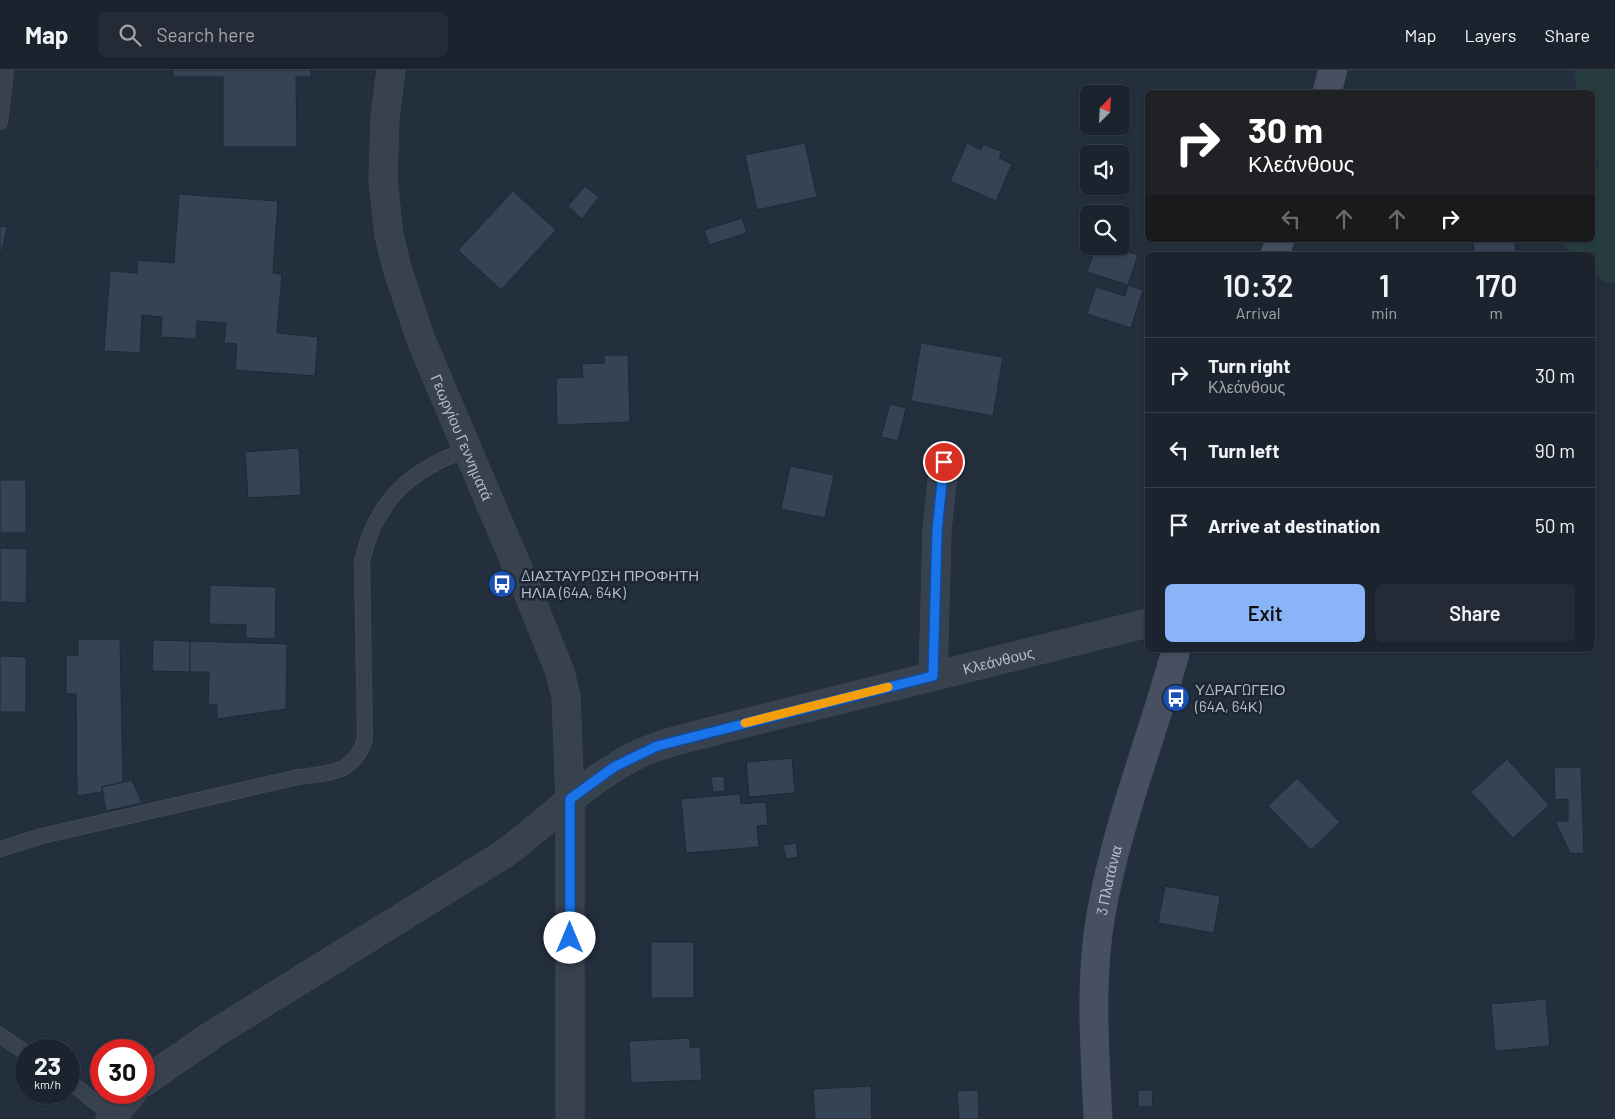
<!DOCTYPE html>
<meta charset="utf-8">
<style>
body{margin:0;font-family:Barlow,sans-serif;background:#242b36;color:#f1f3f6;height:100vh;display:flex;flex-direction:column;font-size:19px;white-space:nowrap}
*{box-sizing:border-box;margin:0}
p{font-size:16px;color:#a0a4aa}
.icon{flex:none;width:28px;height:28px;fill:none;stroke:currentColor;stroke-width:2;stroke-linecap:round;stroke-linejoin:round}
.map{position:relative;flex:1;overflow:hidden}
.details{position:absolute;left:1145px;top:182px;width:450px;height:400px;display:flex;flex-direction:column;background:#1b232e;border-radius:8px;box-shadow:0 1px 4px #0004,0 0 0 1px #39404a}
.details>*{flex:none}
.top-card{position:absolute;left:1145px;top:20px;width:450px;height:152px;border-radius:8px;box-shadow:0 1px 4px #0004,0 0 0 1px #39404a;background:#202124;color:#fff;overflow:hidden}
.needle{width:32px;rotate:24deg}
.buttons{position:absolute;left:1080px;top:15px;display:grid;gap:10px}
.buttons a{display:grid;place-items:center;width:50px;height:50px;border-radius:8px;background:#1b232e;box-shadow:0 1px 4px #0004,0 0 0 1px #39404a;font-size:25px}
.speed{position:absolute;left:15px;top:969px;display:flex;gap:10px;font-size:25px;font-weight:700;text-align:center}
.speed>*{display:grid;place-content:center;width:65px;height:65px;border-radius:50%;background:#1b232e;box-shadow:0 1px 4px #0004,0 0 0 1px #39404a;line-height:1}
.speed small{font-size:12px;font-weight:400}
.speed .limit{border:8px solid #d22;background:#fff;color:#111}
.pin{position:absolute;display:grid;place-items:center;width:42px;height:42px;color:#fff;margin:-21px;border:2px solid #fff;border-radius:50%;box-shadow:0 1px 5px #0007}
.me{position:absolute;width:55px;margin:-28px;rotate:0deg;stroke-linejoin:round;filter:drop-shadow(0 0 4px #0008)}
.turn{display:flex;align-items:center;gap:18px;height:105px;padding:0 20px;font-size:22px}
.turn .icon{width:65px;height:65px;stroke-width:2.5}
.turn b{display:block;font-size:35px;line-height:42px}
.lanes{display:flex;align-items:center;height:48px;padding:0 20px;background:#0003;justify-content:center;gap:25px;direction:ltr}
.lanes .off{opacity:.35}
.eta{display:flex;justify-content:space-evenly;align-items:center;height:85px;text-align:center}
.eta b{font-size:30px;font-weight:600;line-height:35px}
.cta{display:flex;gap:10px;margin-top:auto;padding:10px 20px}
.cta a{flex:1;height:58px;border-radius:8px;background:#8ab4f8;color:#111;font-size:20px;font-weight:600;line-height:58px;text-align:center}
.cta a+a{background:#242b36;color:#f1f3f6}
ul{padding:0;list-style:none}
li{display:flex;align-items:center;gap:15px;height:75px;padding:0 20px;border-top:1px solid #39404a}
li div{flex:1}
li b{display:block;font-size:19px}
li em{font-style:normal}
header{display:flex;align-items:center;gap:30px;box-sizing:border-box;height:70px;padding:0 25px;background:#1b232e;border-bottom:1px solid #39404a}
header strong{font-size:24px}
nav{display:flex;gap:28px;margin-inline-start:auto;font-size:18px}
.search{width:350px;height:45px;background:#242b36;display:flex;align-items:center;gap:12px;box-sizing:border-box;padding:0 18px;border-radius:8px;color:#a0a4aa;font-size:19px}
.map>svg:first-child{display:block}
.green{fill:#263c3f}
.building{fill:#364354;stroke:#1f2835}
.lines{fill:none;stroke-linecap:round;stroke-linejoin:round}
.lane-casing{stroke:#414a57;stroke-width:16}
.street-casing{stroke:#414a57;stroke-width:29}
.secondary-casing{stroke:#414a57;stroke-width:29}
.lane{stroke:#38414e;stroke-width:14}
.street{stroke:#38414e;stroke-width:28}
.secondary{stroke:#465061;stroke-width:28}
.route-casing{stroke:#114b97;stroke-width:12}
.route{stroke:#1a73e8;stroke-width:9}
.slow{stroke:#f59e0b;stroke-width:9}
.labels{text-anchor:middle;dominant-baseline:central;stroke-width:5;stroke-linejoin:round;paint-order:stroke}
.street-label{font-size:15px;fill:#b4bcc9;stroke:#1d2633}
.poi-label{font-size:15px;fill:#b4bcc9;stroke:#1d2633;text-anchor:start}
</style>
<header>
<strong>Map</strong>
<div class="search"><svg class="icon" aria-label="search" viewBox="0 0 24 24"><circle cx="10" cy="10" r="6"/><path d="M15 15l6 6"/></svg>Search here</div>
<nav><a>Map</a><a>Layers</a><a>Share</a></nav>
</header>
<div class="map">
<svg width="1615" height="1049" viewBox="0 0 1615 1049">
<rect width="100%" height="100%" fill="#242f3e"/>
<polygon class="green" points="1574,0 1615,0 1615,214 1603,211 1593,201 1592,185 1574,185 1560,172 1559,170 1592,170 1593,102 1599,99 1593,75 1592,22 1577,22"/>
<g class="building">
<polygon points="173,0 311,0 311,7 296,7 297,77 223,77 223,7 173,7"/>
<polygon points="805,73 817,127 757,140 745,85"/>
<polygon points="967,73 981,80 983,74 1002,82 999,88 1012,94 996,131 950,111"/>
<polygon points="585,116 599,127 582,149 568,136"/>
<polygon points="513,121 556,160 501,220 458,180"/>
<polygon points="179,124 278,131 273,203 282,204 277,263 318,267 315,306 235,300 237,274 224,273 226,253 197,251 196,269 161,267 162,247 142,245 140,283 104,281 110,201 137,203 137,190 174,193"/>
<polygon points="742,148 747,163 709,175 704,160"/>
<polygon points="0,156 7,157 0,189"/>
<polygon points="1473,170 1515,170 1516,185 1474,185"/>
<polygon points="1096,176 1111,176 1138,185 1128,215 1087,202"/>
<polygon points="1128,215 1143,220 1131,258 1087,244 1096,217 1125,226"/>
<polygon points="921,273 1003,287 993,346 911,331"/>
<polygon points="604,285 628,285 630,352 557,355 556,308 583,307 582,294 604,293"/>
<polygon points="890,334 906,338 898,371 881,367"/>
<polygon points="299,378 301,425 248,428 245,382"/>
<polygon points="790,396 834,405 825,448 781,439"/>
<rect x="0" y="410" width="26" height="53"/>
<polygon points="0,478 27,479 26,533 0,532"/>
<polygon points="210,515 276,517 275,569 246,568 246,555 209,554"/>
<polygon points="78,569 120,569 123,712 102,717 102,722 77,726 76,624 66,624 66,585 78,585"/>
<polygon points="153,570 190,571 190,602 152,601"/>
<polygon points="190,571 287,574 286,639 217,649 217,635 208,635 209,602 190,602"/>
<polygon points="0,586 26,587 26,642 0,642"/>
<polygon points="792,688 795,723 749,727 746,692"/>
<polygon points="1507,689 1549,735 1513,768 1471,722"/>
<polygon points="1554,697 1581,697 1584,784 1570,783 1555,751 1568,751 1568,729 1555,730"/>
<polygon points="724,706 725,721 713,722 711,707"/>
<polygon points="1297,708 1340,752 1311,780 1268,736"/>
<polygon points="132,710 142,733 106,741 102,717"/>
<polygon points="740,724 741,734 766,732 768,755 757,756 759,777 686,783 681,729"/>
<polygon points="796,773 798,787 786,789 783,775"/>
<polygon points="1165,816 1220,826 1214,863 1158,853"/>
<rect x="651" y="872" width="43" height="56"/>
<polygon points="1546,929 1550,976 1495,981 1491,934"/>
<polygon points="690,968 690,977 700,977 702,1010 631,1013 629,971"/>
<polygon points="871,1016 872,1049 815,1049 813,1019"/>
<polygon points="978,1020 979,1049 959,1049 957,1021"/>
<polygon points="1138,1020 1153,1020 1152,1037 1138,1037"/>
</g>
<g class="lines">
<g class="lane-casing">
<g id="lane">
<polyline points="0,52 6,0"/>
<path d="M0,779l42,-13 256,-59c31,-4 56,-3 67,-38l-3,-178c14,-61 48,-91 106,-112"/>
<polyline points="0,965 26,983"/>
<polyline points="69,1011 113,1046"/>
</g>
</g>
<g class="street-casing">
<g id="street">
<path id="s1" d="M391,0l-6,48 -2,62 6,55 8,33 24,72 106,250 33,82 6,25 4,102v320"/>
<polyline points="933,606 937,461 944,392"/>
<path id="s2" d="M144,1012l71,-49 289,-179c45,-33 83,-75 133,-99 26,-13 56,-18 84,-26l427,-106"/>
<polyline points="110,1049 133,1022"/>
</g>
</g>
<g class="secondary-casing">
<g id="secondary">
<polyline points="1327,22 1333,0"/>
<polyline points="1275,185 1280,170"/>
<path id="s3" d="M1098,1049c-3,-68 -9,-137 3,-205 16,-91 51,-176 75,-264"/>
</g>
</g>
<use href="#lane" class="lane"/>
<use href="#street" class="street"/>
<use href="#secondary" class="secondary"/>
</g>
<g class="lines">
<g class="route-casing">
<polyline id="route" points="570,868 570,729 614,697 657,676 933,606 937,461 944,392"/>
</g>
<use href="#route" class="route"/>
<polyline class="slow" points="745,653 888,617"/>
</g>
<defs>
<g id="bus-disc" transform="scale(1.4375)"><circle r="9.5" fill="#1a4fb4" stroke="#1d2633"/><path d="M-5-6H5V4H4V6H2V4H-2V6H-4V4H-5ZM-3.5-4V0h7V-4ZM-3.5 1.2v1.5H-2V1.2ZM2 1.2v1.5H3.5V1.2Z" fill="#fff"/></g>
</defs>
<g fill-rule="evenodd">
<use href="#bus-disc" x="502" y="514"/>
<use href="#bus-disc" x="1176" y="628"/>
</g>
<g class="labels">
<g class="street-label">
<text stroke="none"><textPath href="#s1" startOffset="381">Γεωργίου Γεννηματά</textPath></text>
<text stroke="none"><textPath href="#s2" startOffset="966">Κλεάνθους</textPath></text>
<text stroke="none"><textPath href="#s3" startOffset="240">3 Πλατάνια</textPath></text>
</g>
<g class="poi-label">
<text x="521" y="505">ΔΙΑΣΤΑΥΡΩΣΗ ΠΡΟΦΗΤΗ<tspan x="521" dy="17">ΗΛΙΑ (64Α, 64Κ)</tspan></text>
<text x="1195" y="619">ΥΔΡΑΓΩΓΕΙΟ<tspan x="1195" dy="17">(64Α, 64Κ)</tspan></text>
</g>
</g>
</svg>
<div class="buttons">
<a><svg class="needle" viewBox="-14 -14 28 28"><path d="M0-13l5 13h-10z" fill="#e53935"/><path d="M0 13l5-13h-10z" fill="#a0a4aa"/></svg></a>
<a><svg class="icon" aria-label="sound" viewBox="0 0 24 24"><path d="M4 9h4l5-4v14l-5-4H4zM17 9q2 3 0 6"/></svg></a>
<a><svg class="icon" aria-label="search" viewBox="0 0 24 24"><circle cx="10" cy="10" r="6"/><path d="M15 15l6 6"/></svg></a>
</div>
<div class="speed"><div>23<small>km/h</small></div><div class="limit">30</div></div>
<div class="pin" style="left:944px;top:392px;background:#d93025"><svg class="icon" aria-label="arrive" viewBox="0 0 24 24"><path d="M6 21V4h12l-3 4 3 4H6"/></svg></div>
<svg class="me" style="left:570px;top:868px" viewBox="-20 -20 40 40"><circle r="19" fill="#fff"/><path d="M0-13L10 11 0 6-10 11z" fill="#1a73e8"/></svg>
<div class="top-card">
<div class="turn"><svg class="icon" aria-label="right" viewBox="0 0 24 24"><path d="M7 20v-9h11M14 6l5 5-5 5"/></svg><div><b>30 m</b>Κλεάνθους</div></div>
<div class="lanes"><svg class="icon off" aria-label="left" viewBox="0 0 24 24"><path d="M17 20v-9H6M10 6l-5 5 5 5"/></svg><svg class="icon off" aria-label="ahead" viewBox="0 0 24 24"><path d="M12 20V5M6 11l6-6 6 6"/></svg><svg class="icon off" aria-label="ahead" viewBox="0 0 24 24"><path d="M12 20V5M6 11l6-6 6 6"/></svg><svg class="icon" aria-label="right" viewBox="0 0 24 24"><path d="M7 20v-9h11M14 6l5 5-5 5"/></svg></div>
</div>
<section class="details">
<div class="eta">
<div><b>10:32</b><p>Arrival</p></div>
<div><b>1</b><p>min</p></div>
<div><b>170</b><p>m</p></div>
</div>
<ul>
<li><svg class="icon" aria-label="right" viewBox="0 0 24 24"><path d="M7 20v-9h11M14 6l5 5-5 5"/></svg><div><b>Turn right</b><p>Κλεάνθους</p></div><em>30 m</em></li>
<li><svg class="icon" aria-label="left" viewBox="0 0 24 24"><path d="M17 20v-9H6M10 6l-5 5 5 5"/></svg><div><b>Turn left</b></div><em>90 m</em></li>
<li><svg class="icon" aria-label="arrive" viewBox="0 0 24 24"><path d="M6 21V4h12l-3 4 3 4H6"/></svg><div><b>Arrive at destination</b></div><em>50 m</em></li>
</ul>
<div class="cta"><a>Exit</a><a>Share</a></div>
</section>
</div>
